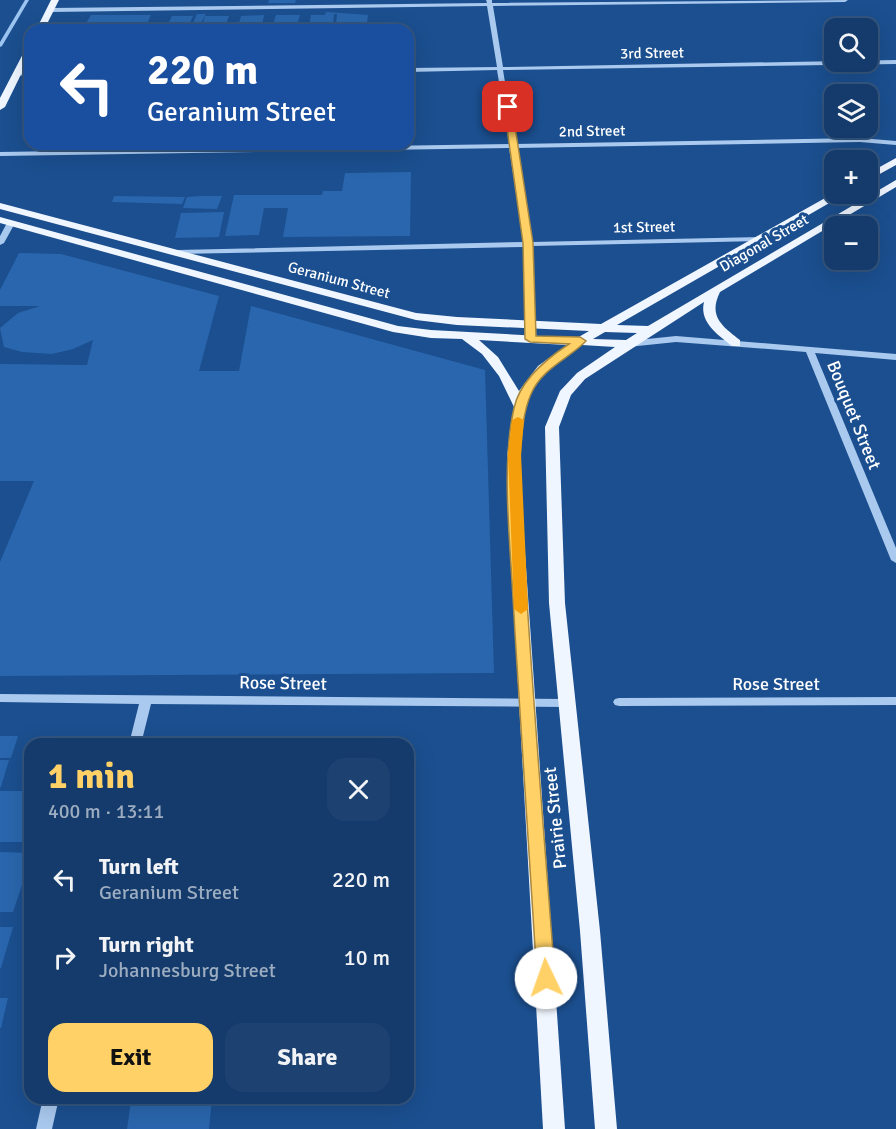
<!DOCTYPE html>
<meta charset="utf-8">
<style>
body{margin:0;font-family:Signika,sans-serif;background:#1d4271;color:#f1f3f6;height:100vh;display:flex;flex-direction:column;font-size:22px;white-space:nowrap}
*{box-sizing:border-box;margin:0}
p{font-size:20px;color:#9dadc1}
.icon{flex:none;width:33px;height:33px;fill:none;stroke:currentColor;stroke-width:2;stroke-linecap:round;stroke-linejoin:round}
.map{position:relative;flex:1;overflow:hidden}
.drawer{position:absolute;left:24px;top:738px;width:390px;height:366px;display:flex;flex-direction:column;background:#143b6b;border-radius:18px;box-shadow:0 6px 24px #0002,0 0 0 2px #33557e}
.drawer>*{flex:none}
.hud{position:absolute;left:24px;top:24px;width:390px;height:126px;border-radius:18px;box-shadow:0 6px 24px #0002,0 0 0 2px #33557e;background:#1a4fa0;color:#fff;overflow:hidden}
.buttons{position:absolute;left:824px;top:18px;display:grid;gap:12px}
.buttons a{display:grid;place-items:center;width:54px;height:54px;border-radius:12px;background:#143b6b;box-shadow:0 6px 24px #0002,0 0 0 2px #33557e;font-size:30px}
.pin{position:absolute;display:grid;place-items:center;width:51px;height:51px;color:#fff;margin:-26px;border-radius:12px;box-shadow:0 3px 9px #0006}
.me{position:absolute;width:66px;margin:-33px;rotate:357deg;stroke-linejoin:round;filter:drop-shadow(0 0 4px #0008)}
.turn{display:flex;align-items:center;gap:21px;height:126px;padding:0 24px;font-size:27px}
.turn .icon{width:78px;height:78px;stroke-width:2.5}
.turn b{display:block;font-size:42px;line-height:51px}
.round{display:grid;place-items:center;flex:none;width:63px;height:63px;border-radius:18px;background:#1d4271}
.headline{display:flex;align-items:center;justify-content:space-between;height:102px;padding:0 24px}
h1{font-size:36px;font-weight:800;line-height:45px;color:#ffd166}
.button{display:flex;gap:12px;margin-top:auto;padding:12px 24px}
.button a{flex:1;height:69px;border-radius:18px;background:#ffd166;color:#111;font-size:24px;font-weight:800;line-height:69px;text-align:center}
.button a+a{background:#1d4271;color:#f1f3f6}
ul{padding:0;list-style:none}
li{display:flex;align-items:center;gap:18px;height:78px;padding:0 24px}
li div{flex:1}
li b{display:block;font-size:22px}
li em{font-style:normal}
.map>svg:first-child{display:block}
.lines{fill:none;stroke-linecap:round;stroke-linejoin:round}
.stream{fill:#9cc4f0;fill-rule:evenodd}
.building{fill:#2a66ad}
.minor{fill:#a9c9ee;fill-rule:evenodd}
.major{fill:#f0f6ff;fill-rule:evenodd}
.route{fill:#ffd166;stroke:#a68842;stroke-width:1.5}
.slow{fill:#f59e0b}
.labels{text-anchor:middle;dominant-baseline:central;stroke-width:6;stroke-linejoin:round;paint-order:stroke}
.far-street-label{font-size:15px;fill:#fff;stroke:#1b4f8f}
.street-label{font-size:18px;fill:#fff;stroke:#1b4f8f}
</style>
<div class="map">
<svg width="896" height="1129" viewBox="0 0 896 1129">
<rect width="100%" height="100%" fill="#1b4f8f"/>
<g class="lines">
<polygon class="stream" points="25,0 29,0 2,46 0,47 0,42"/>
</g>
<g class="building">
<polygon points="269,0 296,0 295,3 268,3"/>
<polygon points="326,12 368,15 367,23 336,24 337,14 334,14 333,26 309,27 311,15 325,15"/>
<polygon points="197,14 206,14 200,25 192,25"/>
<polygon points="91,15 151,15 146,26 124,26 122,30 82,30"/>
<polygon points="264,15 262,27 238,27 241,16"/>
<polygon points="276,15 300,15 297,24 289,24 288,27 272,27"/>
<polygon points="172,16 193,16 188,28 166,28"/>
<polygon points="205,16 229,16 226,24 218,25 216,30 201,30"/>
<polygon points="411,172 410,236 283,237 288,208 264,208 259,235 225,236 234,195 322,195 323,191 342,191 345,173"/>
<polygon points="114,196 185,197 182,204 112,202"/>
<polygon points="200,196 222,196 217,209 183,208 187,197"/>
<polygon points="224,212 219,237 175,238 181,213"/>
<polygon points="19,253 61,254 219,296 199,371 239,371 251,306 485,370 494,673 0,676 0,562 34,481 0,481 0,364 87,365 93,340 73,349 52,354 22,352 4,347 0,328 18,313 40,306 0,306 0,290"/>
<polygon points="0,736 18,736 11,758 0,758"/>
<polygon points="273,741 273,744 215,744 215,742"/>
<polygon points="0,760 9,760 1,787 0,787"/>
<rect x="0" y="791" width="30" height="51"/>
<polygon points="0,852 30,853 30,861 13,912 0,912"/>
<polygon points="0,927 13,927 1,968 0,968"/>
<polygon points="0,998 8,998 1,1028 0,1028"/>
<polygon points="212,1098 209,1129 127,1129 131,1101"/>
</g>
<g class="lines">
<g class="minor">
<polygon points="486,0 492,0 492,3 848,0 845,2 493,6 503,67 896,60 896,64 503,70 515,144 860,138 896,141 896,145 860,142 516,148 532,242 761,237 765,239 761,241 532,246 534,339 530,342 526,339 524,247 177,254 173,252 177,250 524,242 509,148 0,156 0,152 509,144 497,70 408,72 408,68 497,67 487,6 51,12 48,10 51,8 487,3"/>
<polygon points="16,72 30,72 30,76 14,75 13,74"/>
<polygon points="8,221 15,223 4,243 0,245 0,236"/>
<polygon points="676,336 896,354 896,360 815,353 896,548 896,563 891,560 806,352 676,342 628,347 624,344 628,341"/>
<polygon points="0,694 566,699 570,700 572,703 570,706 566,707 151,704 141,744 129,744 139,704 0,702"/>
<polygon points="896,697 896,705 619,706 615,705 613,702 615,699 619,698"/>
<polygon points="43,1098 59,1098 52,1129 36,1129"/>
</g>
<g class="major">
<polygon points="51,0 59,0 44,30 36,30"/>
<polygon points="30,45 30,56 5,107 0,110 0,98 26,48"/>
<polygon points="896,158 896,165 867,181 867,174"/>
<path d="M896,180v7l-176,105c-12,24 2,34 20,48v6h-8c-14,-11 -33,-24 -28,-44l-119,77 -14,16 -12,32 6,176 35,328 17,198h-22l-15,-198 -31,-328 -4,-176 15,-36 17,-18 38,-26 -33,-2c-16,11 -35,22 -46,39 -23,34 -15,100 -13,140l42,605h-22l-34,-605 -2,-68 7,-49 -15,-31 -17,-22 -20,-15 -31,-1 -38,-6 -393,-109v-6l398,109 33,4 146,8 12,-7 -132,-6 -41,-5 -416,-111v-6l416,110 41,4 144,7 233,-131 11,1 -228,131 31,1zM605,332l32,1 -11,7 -33,-1zM479,340l88,5 -29,21 -19,25 -21,-34z"/>
</g>
</g>
<path class="route" d="M508,105l4,2 21,136 3,93 44,1 6,4c-16,17 -44,27 -55,53 -19,42 -8,141 -5,190 8,131 19,263 29,394l-2,6 -7,3 -6,-3 -3,-6c-8,-126 -17,-253 -24,-380 -3,-58 -12,-134 1,-190 6,-28 32,-49 55,-64l-39,-2 -5,-3 -2,-96 -19,-136z"/>
<polygon class="slow" points="518,417 524,420 521,454 528,609 521,614 514,609 508,454 512,420"/>
<g class="labels">
<g class="far-street-label">
<text transform="translate(652 53) rotate(-1)">3rd Street</text>
<text transform="translate(592 131) rotate(-1)">2nd Street</text>
<text transform="translate(644 227) rotate(-1)">1st Street</text>
<text transform="translate(764 243) rotate(-30)">Diagonal Street</text>
<text transform="translate(339 280) rotate(15)">Geranium Street</text>
</g>
<g class="street-label">
<text transform="translate(854 415) rotate(68)">Bouquet Street</text>
<text transform="translate(283 683) rotate(1)">Rose Street</text>
<text x="776" y="684">Rose Street</text>
<text transform="translate(555 818) rotate(-96)">Prairie Street</text>
</g>
</g>
</svg>
<div class="buttons">
<a><svg class="icon" aria-label="search" viewBox="0 0 24 24"><circle cx="10" cy="10" r="6"/><path d="M15 15l6 6"/></svg></a>
<a><svg class="icon" aria-label="layers" viewBox="0 0 24 24"><path d="M12 4l9 5-9 5-9-5zM3 14l9 5 9-5"/></svg></a>
<a>+</a>
<a>−</a>
</div>
<div class="pin" style="left:508px;top:107px;background:#d93025"><svg class="icon" aria-label="arrive" viewBox="0 0 24 24"><path d="M6 21V4h12l-3 4 3 4H6"/></svg></div>
<svg class="me" style="left:546px;top:978px" viewBox="-20 -20 40 40"><circle r="19" fill="#fff"/><path d="M0-13L10 11 0 6-10 11z" fill="#ffd166"/></svg>
<div class="hud">
<div class="turn"><svg class="icon" aria-label="left" viewBox="0 0 24 24"><path d="M17 20v-9H6M10 6l-5 5 5 5"/></svg><div><b>220 m</b>Geranium Street</div></div>
</div>
<section class="drawer">
<div class="headline"><div><h1>1 min</h1><p>400 m · 13:11</p></div><a class="round"><svg class="icon" aria-label="close" viewBox="0 0 24 24"><path d="M6 6l12 12M18 6L6 18"/></svg></a></div>
<ul>
<li><svg class="icon" aria-label="left" viewBox="0 0 24 24"><path d="M17 20v-9H6M10 6l-5 5 5 5"/></svg><div><b>Turn left</b><p>Geranium Street</p></div><em>220 m</em></li>
<li><svg class="icon" aria-label="right" viewBox="0 0 24 24"><path d="M7 20v-9h11M14 6l5 5-5 5"/></svg><div><b>Turn right</b><p>Johannesburg Street</p></div><em>10 m</em></li>
</ul>
<div class="button"><a>Exit</a><a>Share</a></div>
</section>
</div>
